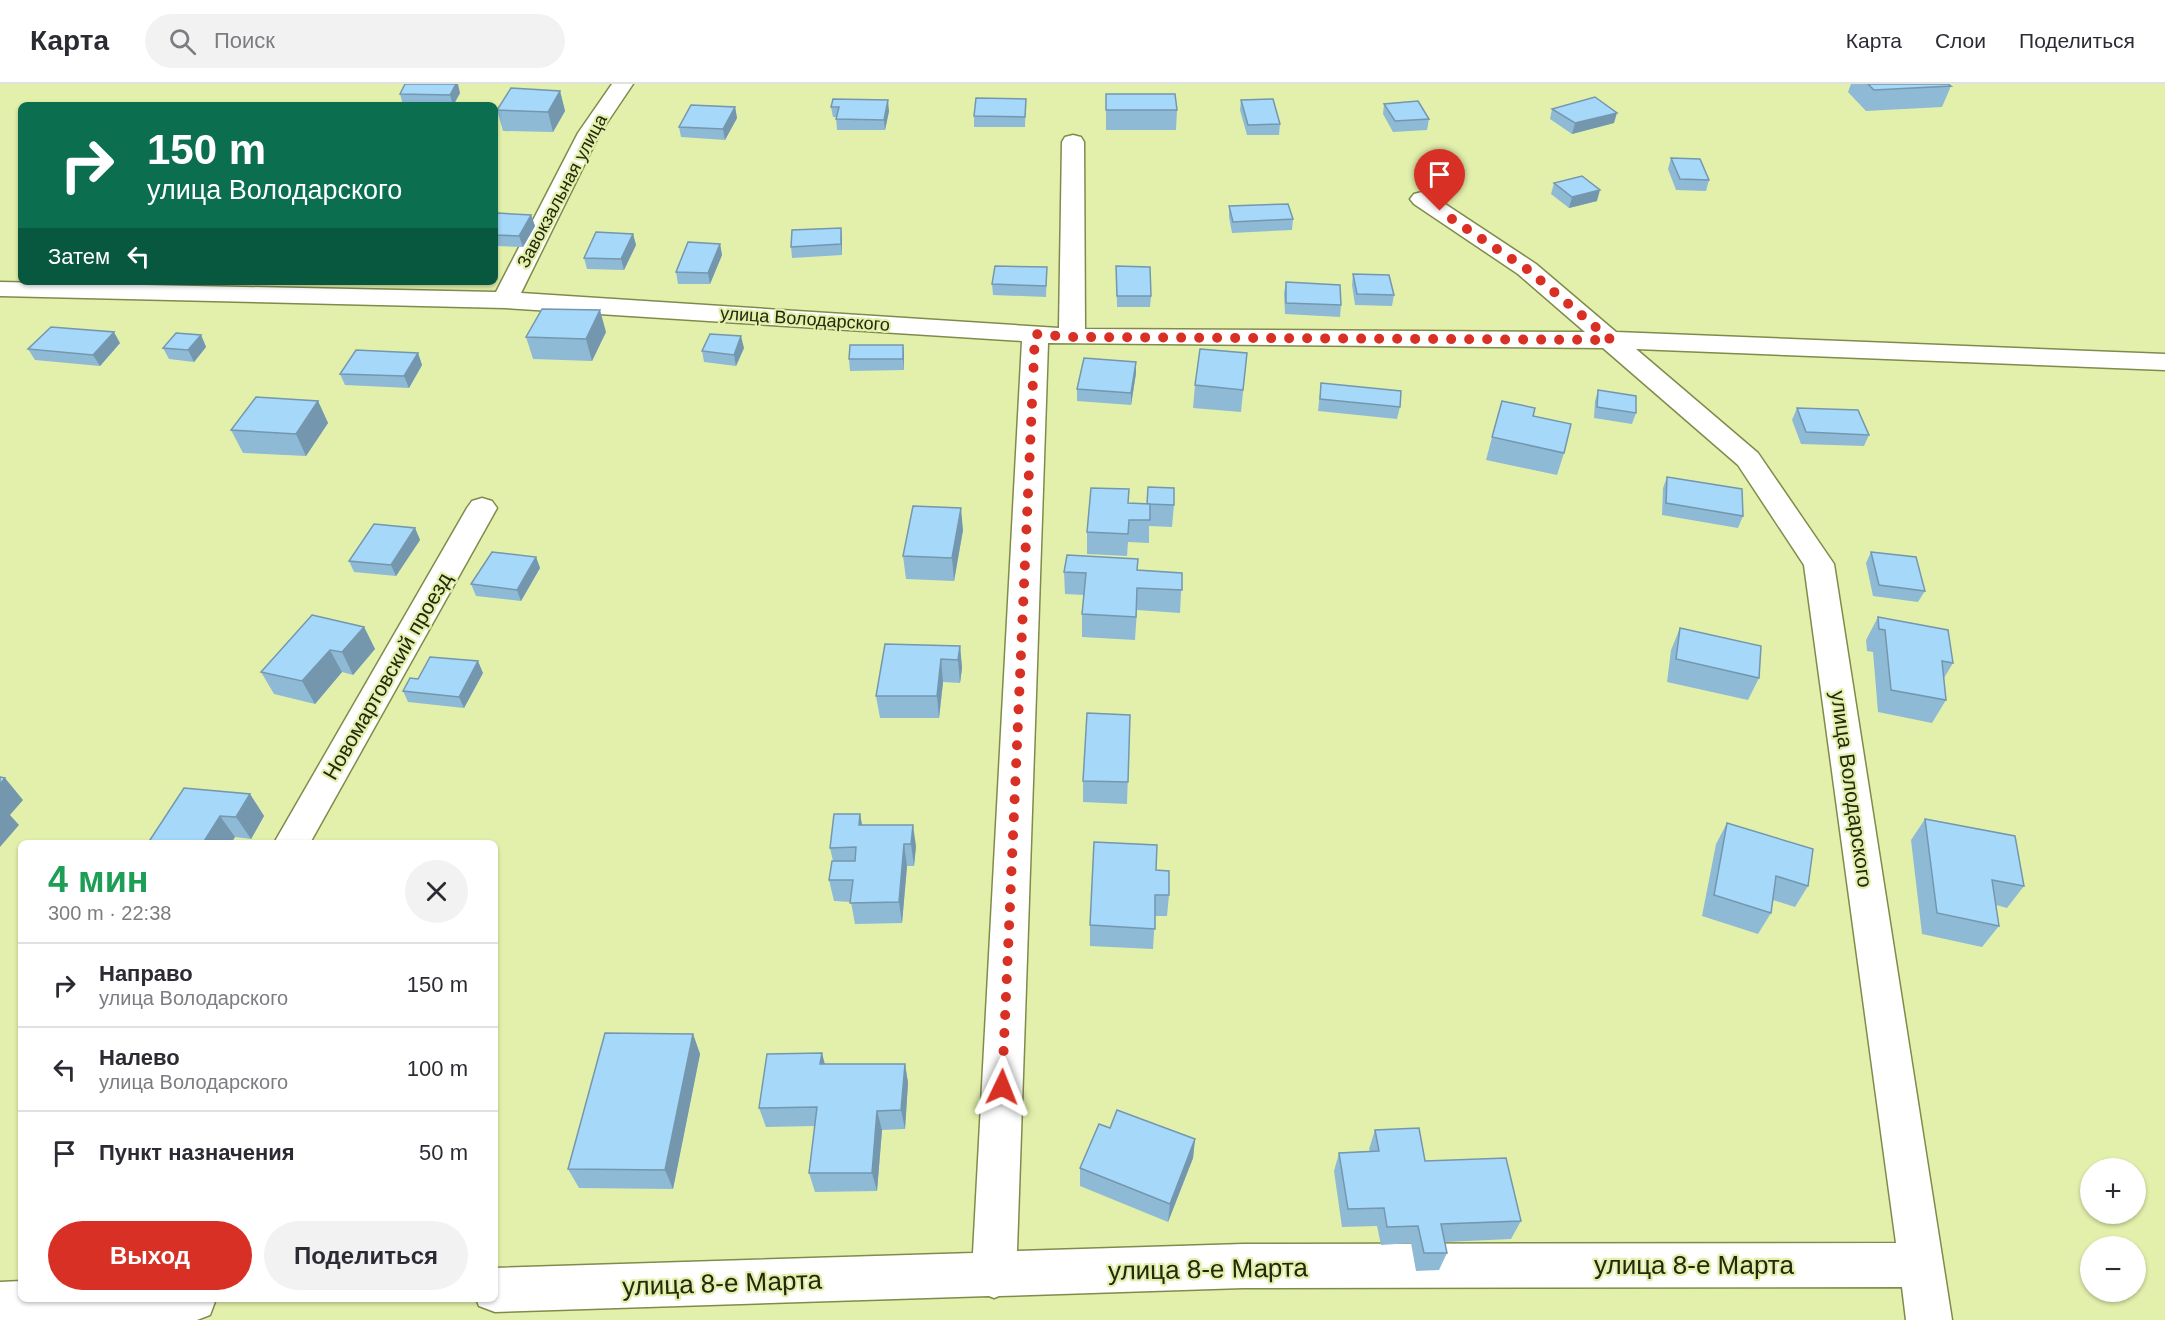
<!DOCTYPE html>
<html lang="ru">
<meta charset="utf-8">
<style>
body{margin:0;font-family:Helvetica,sans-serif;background:#f2f2f3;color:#2b2b33;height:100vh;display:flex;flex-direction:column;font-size:22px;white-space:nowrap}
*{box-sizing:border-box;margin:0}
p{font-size:20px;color:#7c7c81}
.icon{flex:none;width:33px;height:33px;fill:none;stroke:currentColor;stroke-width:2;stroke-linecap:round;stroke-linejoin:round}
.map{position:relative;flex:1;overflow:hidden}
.panel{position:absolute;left:18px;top:756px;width:480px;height:462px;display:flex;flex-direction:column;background:#fff;border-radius:9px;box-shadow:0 2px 4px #0004}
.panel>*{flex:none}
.banner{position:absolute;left:18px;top:18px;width:480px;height:183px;border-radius:9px;box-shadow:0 2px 4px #0004;background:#0b6e4f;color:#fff;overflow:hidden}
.controls{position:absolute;left:2080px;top:1074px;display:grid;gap:12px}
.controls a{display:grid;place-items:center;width:66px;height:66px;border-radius:50%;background:#fff;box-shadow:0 2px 4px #0004;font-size:30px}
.pin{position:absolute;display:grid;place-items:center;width:51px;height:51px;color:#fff;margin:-62px -26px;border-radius:50% 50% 50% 0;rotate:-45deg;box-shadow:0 0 6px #0007}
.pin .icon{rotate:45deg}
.me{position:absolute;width:66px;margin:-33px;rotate:2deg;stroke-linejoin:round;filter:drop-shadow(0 0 4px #0008)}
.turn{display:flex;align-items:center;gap:21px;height:126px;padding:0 30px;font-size:27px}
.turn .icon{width:78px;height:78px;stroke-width:2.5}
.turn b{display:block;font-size:42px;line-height:51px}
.then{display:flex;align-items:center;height:57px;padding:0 30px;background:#0003;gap:12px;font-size:22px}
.round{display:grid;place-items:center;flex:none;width:63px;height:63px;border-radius:32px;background:#f2f2f3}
.overview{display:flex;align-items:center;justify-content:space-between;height:102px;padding:0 30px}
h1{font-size:36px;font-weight:600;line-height:45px;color:#1e9e55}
.primary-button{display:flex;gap:12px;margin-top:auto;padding:12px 30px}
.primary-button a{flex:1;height:69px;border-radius:36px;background:#d93025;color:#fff;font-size:24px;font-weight:600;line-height:69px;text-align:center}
.primary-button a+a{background:#f2f2f3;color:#2b2b33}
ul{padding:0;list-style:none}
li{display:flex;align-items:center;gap:18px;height:84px;padding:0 30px;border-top:2px solid #e1e1e2}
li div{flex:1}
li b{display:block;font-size:22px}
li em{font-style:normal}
header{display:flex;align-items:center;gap:36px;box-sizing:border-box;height:84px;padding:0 30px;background:#fff;border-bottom:2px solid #e1e1e2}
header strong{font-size:28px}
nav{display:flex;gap:33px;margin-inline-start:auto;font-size:21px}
.search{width:420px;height:54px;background:#f2f2f3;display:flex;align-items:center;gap:15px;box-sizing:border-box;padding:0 21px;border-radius:33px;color:#7c7c81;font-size:22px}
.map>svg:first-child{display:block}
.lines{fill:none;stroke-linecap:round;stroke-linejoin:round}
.street-casing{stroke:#808b4b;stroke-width:3}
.street{fill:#fff;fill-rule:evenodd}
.wall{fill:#8ebad6}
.shaded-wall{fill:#7497ae}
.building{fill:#a5d8f9;stroke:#7497ae;stroke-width:1.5}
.route{stroke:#d93025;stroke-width:10;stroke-dasharray:0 18}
.labels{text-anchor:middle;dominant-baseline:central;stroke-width:4.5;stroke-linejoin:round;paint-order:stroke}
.far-street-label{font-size:18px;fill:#24280d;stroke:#e3f0ac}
.street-label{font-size:21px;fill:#24280d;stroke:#e3f0ac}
.near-street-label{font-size:26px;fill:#24280d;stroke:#e3f0ac}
</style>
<header>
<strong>Карта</strong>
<div class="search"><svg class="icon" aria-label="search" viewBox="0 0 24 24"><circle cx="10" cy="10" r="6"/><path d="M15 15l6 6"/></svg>Поиск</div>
<nav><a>Карта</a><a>Слои</a><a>Поделиться</a></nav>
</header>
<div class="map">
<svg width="2165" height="1236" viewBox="0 0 2165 1236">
<rect width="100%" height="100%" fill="#e3f0ac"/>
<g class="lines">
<g class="street-casing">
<g id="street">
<path d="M612,0h21l-33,49 -79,160 538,35 3,-186 3,-5 8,-2 8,2 3,5 1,187 500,3 -67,-58 -104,-70 -4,-5 4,-5 8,-2 8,2 106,70 80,68 549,22v16l-529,-21 122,104 76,111 118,756h-46l-4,-33 -659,1 -244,8 -5,2 -5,-2 -494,16 -16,-6 -3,-7h19v-31l478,-15 49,-912 -517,-33 -505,-12v-14l496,10 82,-159zM1048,259l555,5 135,117 66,100 92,678 -653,1 -226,7z"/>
<polygon points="482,414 492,417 497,424 310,759 274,759 467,424 472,417"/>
<polygon points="21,1197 21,1215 216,1215 210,1231 197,1236 0,1236 0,1198"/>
</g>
</g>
<use href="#street" class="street"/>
</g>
<g class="wall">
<polygon points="1851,0 1948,0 1951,2 1942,23 1866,27 1848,8"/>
<polygon points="560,7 565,27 553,48 503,47 497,26"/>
<polygon points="460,9 454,21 403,21 400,10"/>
<polygon points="1106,10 1177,26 1176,46 1106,46"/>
<polygon points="1026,15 1025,43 974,43 974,32"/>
<polygon points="1241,16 1280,40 1279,51 1247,51 1240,26"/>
<polygon points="1384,20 1429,35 1427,46 1393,48 1383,30"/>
<polygon points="735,23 737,34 725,56 681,53 679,43"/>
<polygon points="831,23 889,27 885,46 837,46 836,33 833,33"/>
<polygon points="1552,25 1614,39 1572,50 1550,35"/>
<polygon points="1671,74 1709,96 1706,107 1676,106 1668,85"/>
<polygon points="1554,99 1597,117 1569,124 1551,110"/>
<polygon points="1229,122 1293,135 1292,146 1232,149 1229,133"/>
<polygon points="531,131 535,142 523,163 495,162 495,133"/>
<polygon points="633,150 636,161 624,186 587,185 584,174"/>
<polygon points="842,155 842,171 792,174 791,163"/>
<polygon points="720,160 722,171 710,200 678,200 676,188"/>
<polygon points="1116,182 1151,212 1150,223 1117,223"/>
<polygon points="1047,183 1046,213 993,211 992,200"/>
<polygon points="1353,190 1394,211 1392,222 1355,221 1352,201"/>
<polygon points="1286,198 1341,221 1340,233 1285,230 1284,209"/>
<polygon points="606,248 592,277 533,275 526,253"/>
<polygon points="201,251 206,263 194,278 169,275 163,264"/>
<polygon points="120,259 100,282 35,276 28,265"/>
<polygon points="903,261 904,272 904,286 850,287 849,275"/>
<polygon points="744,264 736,282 704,278 702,267"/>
<polygon points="418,269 422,281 409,304 345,301 340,290"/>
<polygon points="1247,269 1241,328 1193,324 1195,301"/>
<polygon points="1136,289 1131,321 1077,317 1077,305"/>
<polygon points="1321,299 1400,323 1397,335 1318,327"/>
<polygon points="1598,306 1636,329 1632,340 1594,334 1595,317"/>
<polygon points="318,317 328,339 306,372 243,369 231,346"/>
<polygon points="1797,324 1869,351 1864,362 1801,360 1792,336"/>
<polygon points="1533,332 1564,369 1557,391 1486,376 1492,353"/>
<polygon points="1667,393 1743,432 1738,444 1662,431 1663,404"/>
<polygon points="1128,419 1174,421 1172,443 1149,442 1149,459 1128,458 1127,472 1087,470 1087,448"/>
<polygon points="415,444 420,456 396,492 354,488 349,477"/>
<polygon points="963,446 954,497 906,495 903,472"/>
<polygon points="1871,468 1925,507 1918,518 1873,512 1866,479"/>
<polygon points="536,473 540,484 521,517 476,512 471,500"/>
<polygon points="1138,486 1182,489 1180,529 1137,526 1135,556 1082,553 1082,530 1084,511 1065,510 1064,488"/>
<polygon points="1878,533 1953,579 1944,594 1946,616 1932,639 1878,628 1873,568 1867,567 1866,556"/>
<polygon points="364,543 375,565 353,591 342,588 315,620 274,610 261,588"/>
<polygon points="1680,544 1759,594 1748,616 1667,598 1671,566"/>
<polygon points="960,562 962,584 960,599 943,598 939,634 880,634 876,612"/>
<polygon points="483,589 464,624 408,618 403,607"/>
<polygon points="1130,631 1127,720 1083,718 1083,697"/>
<polygon points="250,710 264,732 251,755 235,753 231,759 148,759"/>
<polygon points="860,730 862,741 916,762 914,782 907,782 902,839 855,840 851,818 834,817 829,796 833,777 830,764"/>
<polygon points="1925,735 2024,802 2007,824 1996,821 1999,842 1982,863 1922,850 1911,756"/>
<polygon points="1727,739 1808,802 1795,823 1773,816 1771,829 1758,850 1702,832 1716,760"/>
<polygon points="1156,786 1169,811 1167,832 1155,832 1153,865 1090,862 1090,841"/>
<polygon points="693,950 700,970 673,1105 579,1104 568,1085"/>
<polygon points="825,980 905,980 908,999 905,1045 882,1046 877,1107 815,1108 809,1089 815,1042 766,1043 759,1024"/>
<polygon points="1110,1044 1195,1055 1193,1074 1168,1138 1080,1102 1080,1084"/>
<polygon points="1375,1046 1521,1137 1511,1155 1445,1158 1447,1169 1439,1186 1416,1187 1411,1159 1381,1161 1377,1142 1342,1143 1334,1087 1339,1069 1370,1067 1369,1065"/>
</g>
<g class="shaded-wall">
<polygon points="456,0 458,0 460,9 453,21 450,11"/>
<polygon points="560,7 565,27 553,48 548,28"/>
<polygon points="888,16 889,27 885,46 884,36"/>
<polygon points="735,23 737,34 725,56 723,45"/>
<polygon points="1617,29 1614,39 1572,50 1575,39"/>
<polygon points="1600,106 1597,117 1569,124 1572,113"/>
<polygon points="531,131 535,142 523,163 519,152"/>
<polygon points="841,144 842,155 842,171 841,160"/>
<polygon points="633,150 636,161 624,186 621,175"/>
<polygon points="720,160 722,171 710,200 708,189"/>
<polygon points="600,226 606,248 592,277 586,255"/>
<polygon points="114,248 120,259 100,282 93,271"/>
<polygon points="201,251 206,263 194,278 188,266"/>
<polygon points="741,252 744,264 736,282 734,271"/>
<polygon points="903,261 904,272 904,286 903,275"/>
<polygon points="418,269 422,281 409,304 404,292"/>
<polygon points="1136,278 1136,289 1131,321 1131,309"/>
<polygon points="318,317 328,339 306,372 296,350"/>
<polygon points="961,424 963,446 954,497 952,474"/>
<polygon points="415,444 420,456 396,492 391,481"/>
<polygon points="536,473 540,484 521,517 517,506"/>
<polygon points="364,543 375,565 353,591 342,568"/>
<polygon points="960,562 962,584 960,599 958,576"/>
<polygon points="330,566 342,588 315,620 302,597"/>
<polygon points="941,575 943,598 939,634 937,612"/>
<polygon points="478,577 483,589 464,624 459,613"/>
<polygon points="5,694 23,716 10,731 19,741 0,763 0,700"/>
<polygon points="250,710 264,732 251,755 236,733"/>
<polygon points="860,730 864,752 859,741"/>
<polygon points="220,732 235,753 231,759 203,759"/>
<polygon points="913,741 916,762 914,782 911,760"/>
<polygon points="904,760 907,782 902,839 899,818"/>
<polygon points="693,950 700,970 673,1105 665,1086"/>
<polygon points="822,969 827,988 820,980"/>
<polygon points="905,980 908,999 905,1045 901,1026"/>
<polygon points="877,1027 882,1046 877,1107 872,1089"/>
<polygon points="1195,1055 1193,1074 1168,1138 1170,1120"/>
</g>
<g class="building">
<polygon points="405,0 456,0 450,11 400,10"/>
<polygon points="1868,0 1948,0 1951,2 1874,6"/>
<polygon points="511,4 560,7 548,28 497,26"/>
<polygon points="1106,10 1175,10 1177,26 1106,26"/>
<polygon points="1595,13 1617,29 1575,39 1552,25"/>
<polygon points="976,14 1026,15 1025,33 974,32"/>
<polygon points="833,15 888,16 884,36 836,35 839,23 831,23"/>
<polygon points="1273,15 1280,40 1248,41 1241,16"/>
<polygon points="1418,17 1429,35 1395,37 1384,20"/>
<polygon points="691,21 735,23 723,45 679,43"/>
<polygon points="1671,74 1700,75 1709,96 1680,95"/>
<polygon points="1582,92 1600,106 1572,113 1554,99"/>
<polygon points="1288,120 1293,135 1233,138 1229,122"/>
<polygon points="497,129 531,131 519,152 495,151 495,133"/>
<polygon points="841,144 841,160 791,163 792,146"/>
<polygon points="596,148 633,150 621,175 584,174"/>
<polygon points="688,158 720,160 708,189 676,188"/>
<polygon points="995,182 1047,183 1046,202 992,200"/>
<polygon points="1116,182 1150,183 1151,212 1117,212"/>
<polygon points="1353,190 1389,191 1394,211 1357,210"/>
<polygon points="1286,198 1340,201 1341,221 1286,219"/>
<polygon points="542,225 600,226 586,255 526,253"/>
<polygon points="51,243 114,248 93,271 28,265"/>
<polygon points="176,249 201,251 188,266 163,264"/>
<polygon points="710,250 741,252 734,271 702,267"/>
<polygon points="850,261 903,261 903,275 849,275"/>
<polygon points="1200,265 1247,269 1243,306 1195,301"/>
<polygon points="356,266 418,269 404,292 340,290"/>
<polygon points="1084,274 1136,278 1131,309 1077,305"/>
<polygon points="1321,299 1401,307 1400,323 1320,315"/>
<polygon points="1598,306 1636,312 1636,329 1597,323"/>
<polygon points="256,313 318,317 296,350 231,346"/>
<polygon points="1502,317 1535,324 1533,332 1571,340 1564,369 1492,353"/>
<polygon points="1797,324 1858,326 1869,351 1806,348"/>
<polygon points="1667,393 1742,405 1743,432 1666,419"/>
<polygon points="1148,403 1174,404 1174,421 1147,420"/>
<polygon points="1091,404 1129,405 1128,419 1150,420 1150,436 1129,436 1128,450 1087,448"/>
<polygon points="913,422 961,424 952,474 903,472"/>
<polygon points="374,440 415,444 391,481 349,477"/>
<polygon points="492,468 536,473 517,506 471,500"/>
<polygon points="1871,468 1916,473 1925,507 1879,501"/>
<polygon points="1067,471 1138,475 1137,486 1182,489 1182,506 1137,504 1136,533 1082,530 1086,489 1064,488"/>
<polygon points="312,531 364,543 342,568 330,566 302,597 261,588"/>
<polygon points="1878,533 1948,546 1953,579 1942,577 1946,616 1891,606 1885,546 1879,545"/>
<polygon points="1680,544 1761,562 1759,594 1676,575"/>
<polygon points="885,560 960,562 958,576 941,575 937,612 876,612"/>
<polygon points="430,573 478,577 459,613 403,607 410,594 418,595"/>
<polygon points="1087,629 1130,631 1128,698 1083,697"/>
<polygon points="0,693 5,694 0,700"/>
<polygon points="184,704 250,710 236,733 220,732 203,759 148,759"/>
<polygon points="834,730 860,730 859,741 913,741 911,760 904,760 899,818 850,819 853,796 829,796 832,777 855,777 856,763 830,764"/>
<polygon points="1925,735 2015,752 2024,802 1992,796 1999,842 1937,829"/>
<polygon points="1727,739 1813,765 1808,802 1776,792 1771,829 1714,811"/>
<polygon points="1094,758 1157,761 1156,786 1169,787 1169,811 1155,811 1155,845 1090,841"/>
<polygon points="605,949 693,950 665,1086 568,1085"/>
<polygon points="822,969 820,980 905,980 901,1026 877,1027 872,1089 809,1089 817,1023 759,1024 767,970"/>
<polygon points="1117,1026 1195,1055 1170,1120 1080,1084 1099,1040 1110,1044"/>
<polygon points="1419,1044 1425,1077 1506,1074 1521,1137 1441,1140 1447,1169 1424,1169 1418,1142 1387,1143 1384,1124 1348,1125 1339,1069 1379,1067 1375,1046"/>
</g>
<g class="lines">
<polyline class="route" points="1002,1003 1035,250 1072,253 1611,256 1527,185 1440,127"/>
</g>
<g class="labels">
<g class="far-street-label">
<text transform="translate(562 107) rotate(-62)">Завокзальная улица</text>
<text transform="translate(805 235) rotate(4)">улица Володарского</text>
</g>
<g class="street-label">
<text transform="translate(387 592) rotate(-60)">Новомартовский проезд</text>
<text transform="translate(1852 705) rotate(82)">улица Володарского</text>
</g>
<g class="near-street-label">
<text x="1694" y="1181">улица 8-е Марта</text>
<text transform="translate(1208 1185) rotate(-1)">улица 8-е Марта</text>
<text transform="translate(722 1199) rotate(-2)">улица 8-е Марта</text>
</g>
</g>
</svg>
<div class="controls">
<a>+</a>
<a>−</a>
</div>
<div class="pin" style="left:1440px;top:127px;background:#d93025"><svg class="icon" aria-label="arrive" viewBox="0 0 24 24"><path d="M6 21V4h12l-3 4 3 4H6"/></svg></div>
<svg class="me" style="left:1002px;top:1003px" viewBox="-20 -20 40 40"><path d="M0-17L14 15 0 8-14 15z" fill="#d93025" stroke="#fff" stroke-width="4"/></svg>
<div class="banner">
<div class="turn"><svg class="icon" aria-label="right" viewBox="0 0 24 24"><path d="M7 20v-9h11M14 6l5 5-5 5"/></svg><div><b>150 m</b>улица Володарского</div></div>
<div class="then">Затем<svg class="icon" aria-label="left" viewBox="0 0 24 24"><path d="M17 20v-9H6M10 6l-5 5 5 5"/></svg></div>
</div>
<section class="panel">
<div class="overview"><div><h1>4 мин</h1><p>300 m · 22:38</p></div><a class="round"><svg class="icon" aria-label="close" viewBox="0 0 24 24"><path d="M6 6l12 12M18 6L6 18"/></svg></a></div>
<ul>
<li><svg class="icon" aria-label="right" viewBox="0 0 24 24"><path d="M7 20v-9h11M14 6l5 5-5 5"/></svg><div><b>Направо</b><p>улица Володарского</p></div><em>150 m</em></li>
<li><svg class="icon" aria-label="left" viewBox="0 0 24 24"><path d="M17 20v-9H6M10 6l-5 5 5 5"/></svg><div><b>Налево</b><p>улица Володарского</p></div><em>100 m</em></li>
<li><svg class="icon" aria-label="arrive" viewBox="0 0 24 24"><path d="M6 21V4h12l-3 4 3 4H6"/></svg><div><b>Пункт назначения</b></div><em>50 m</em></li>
</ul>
<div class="primary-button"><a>Выход</a><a>Поделиться</a></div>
</section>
</div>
